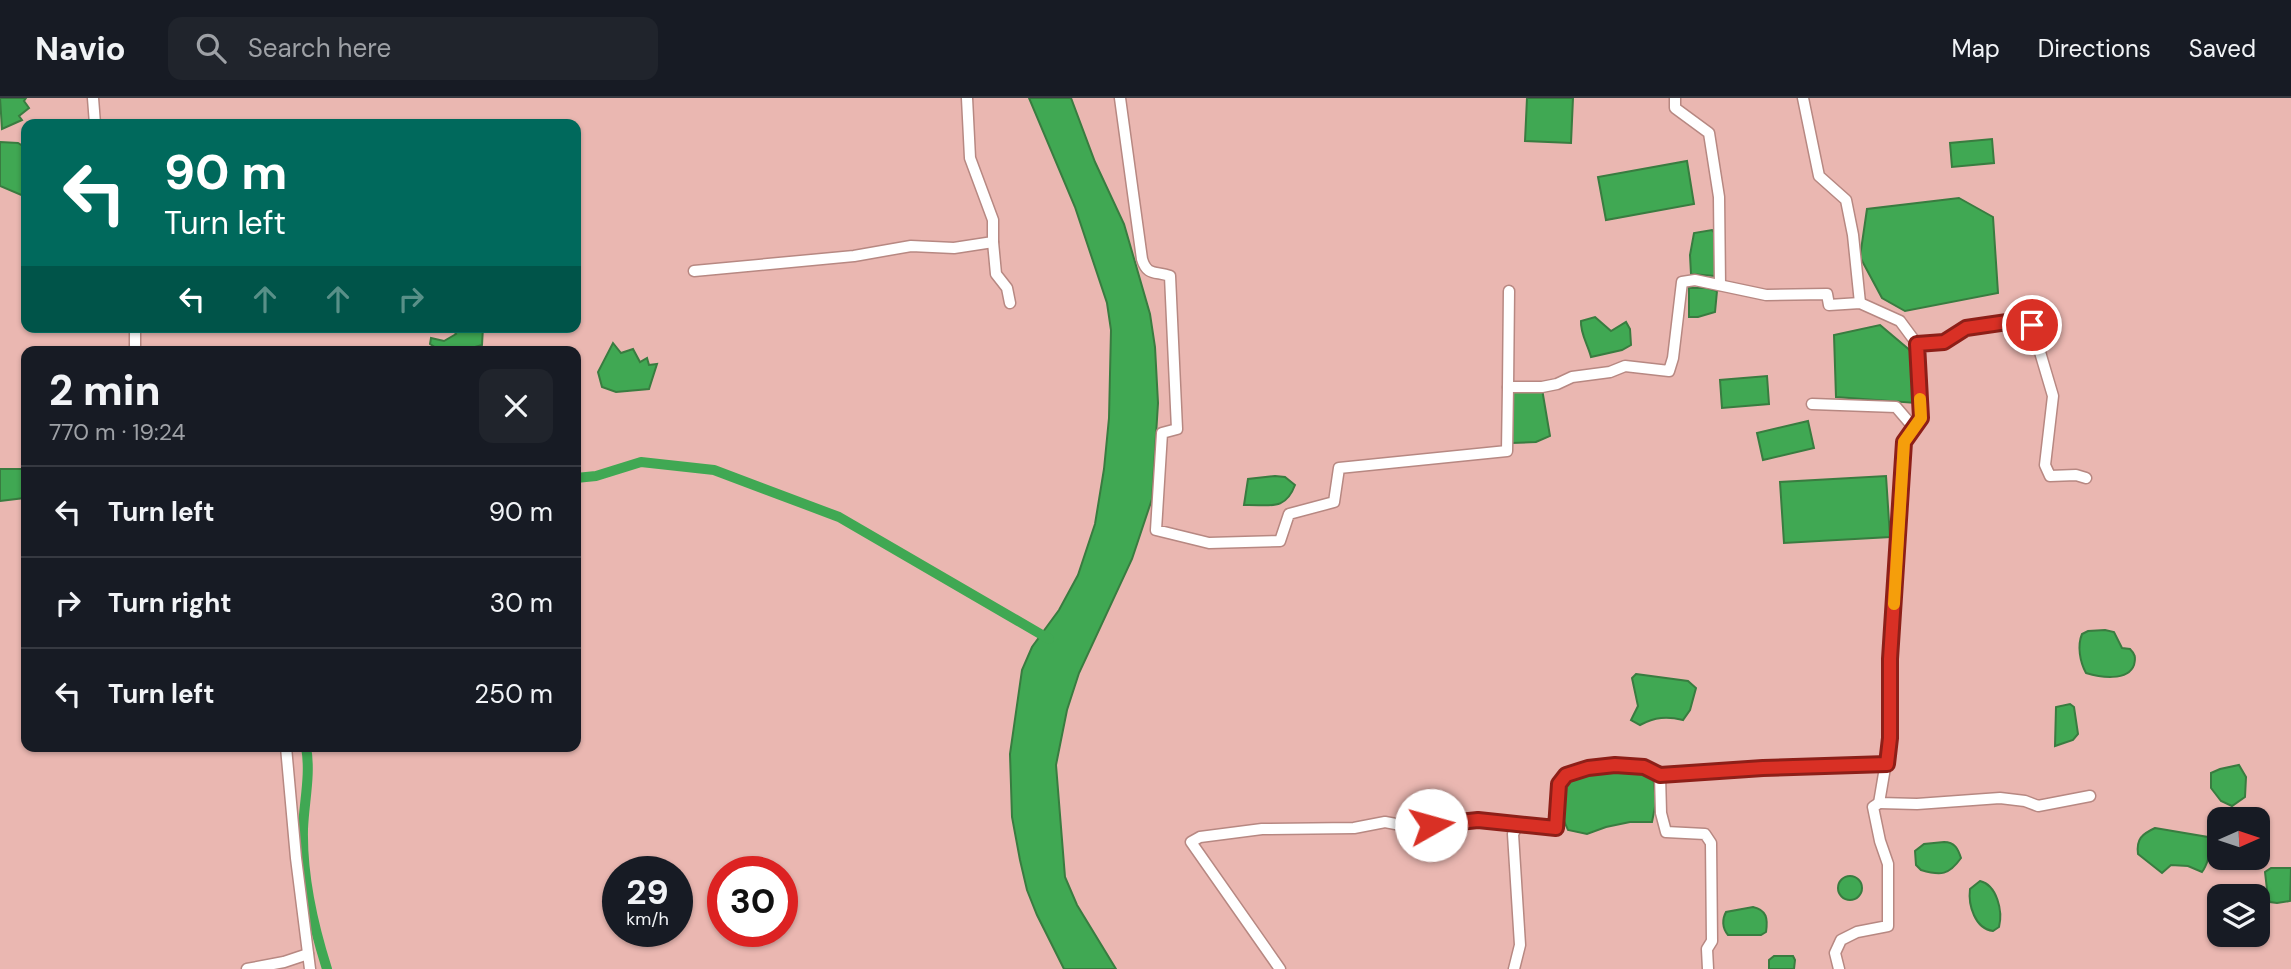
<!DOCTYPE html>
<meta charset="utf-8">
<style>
body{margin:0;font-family:"DM Sans",sans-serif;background:#20242c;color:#f1f3f6;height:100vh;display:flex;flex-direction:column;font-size:26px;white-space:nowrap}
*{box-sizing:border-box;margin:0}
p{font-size:23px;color:#9ea1a6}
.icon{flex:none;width:38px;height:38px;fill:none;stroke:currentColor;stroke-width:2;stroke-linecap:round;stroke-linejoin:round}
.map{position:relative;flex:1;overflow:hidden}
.details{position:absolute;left:21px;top:248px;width:560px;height:406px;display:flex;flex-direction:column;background:#171b24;border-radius:14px;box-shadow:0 2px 5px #0004}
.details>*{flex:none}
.top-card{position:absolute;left:21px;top:21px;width:560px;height:214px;border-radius:14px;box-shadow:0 2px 5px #0004;background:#00695c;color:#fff;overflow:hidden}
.needle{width:46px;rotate:87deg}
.controls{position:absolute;left:2207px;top:709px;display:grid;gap:14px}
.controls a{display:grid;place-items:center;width:63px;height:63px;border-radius:14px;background:#171b24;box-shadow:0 2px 5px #0004;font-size:35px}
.speed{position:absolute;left:602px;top:758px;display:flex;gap:14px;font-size:35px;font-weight:700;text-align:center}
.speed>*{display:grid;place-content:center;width:91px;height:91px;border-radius:50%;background:#171b24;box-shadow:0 2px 5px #0004;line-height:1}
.speed small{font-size:18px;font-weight:400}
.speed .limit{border:10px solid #d22;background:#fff;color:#111}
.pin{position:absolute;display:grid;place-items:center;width:60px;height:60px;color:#fff;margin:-30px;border:4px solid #fff;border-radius:50%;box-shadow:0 2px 7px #0007}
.me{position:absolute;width:77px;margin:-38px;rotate:83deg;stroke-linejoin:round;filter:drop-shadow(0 0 5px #0008)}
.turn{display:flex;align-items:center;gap:24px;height:147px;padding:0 28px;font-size:32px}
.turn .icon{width:91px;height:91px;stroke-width:2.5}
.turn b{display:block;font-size:49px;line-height:60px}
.lanes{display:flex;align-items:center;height:66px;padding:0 28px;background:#0003;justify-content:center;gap:35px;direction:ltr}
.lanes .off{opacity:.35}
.round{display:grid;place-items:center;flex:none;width:74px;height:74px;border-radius:14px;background:#20242c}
.headline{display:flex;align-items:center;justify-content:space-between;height:119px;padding:0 28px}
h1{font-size:42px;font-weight:800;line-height:52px}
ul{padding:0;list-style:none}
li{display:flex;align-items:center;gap:21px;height:91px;padding:0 28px;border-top:2px solid #363941}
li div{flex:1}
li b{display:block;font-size:26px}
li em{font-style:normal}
header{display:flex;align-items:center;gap:42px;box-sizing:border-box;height:98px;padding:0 35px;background:#171b24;border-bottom:2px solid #363941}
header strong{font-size:33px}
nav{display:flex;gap:38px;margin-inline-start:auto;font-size:24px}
.search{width:490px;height:63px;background:#20242c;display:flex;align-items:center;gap:18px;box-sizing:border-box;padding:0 24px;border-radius:14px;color:#9ea1a6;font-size:26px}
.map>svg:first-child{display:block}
.water{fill:#40a853;stroke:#397c40;stroke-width:2}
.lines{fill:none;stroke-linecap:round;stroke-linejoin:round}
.canal{stroke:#40a853;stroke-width:10}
.street-casing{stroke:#b78882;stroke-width:13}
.street{stroke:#fff;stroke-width:10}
.route-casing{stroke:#8d1f18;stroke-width:18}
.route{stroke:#d93025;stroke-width:12}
.slow{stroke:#f59e0b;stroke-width:12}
</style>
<header>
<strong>Navio</strong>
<div class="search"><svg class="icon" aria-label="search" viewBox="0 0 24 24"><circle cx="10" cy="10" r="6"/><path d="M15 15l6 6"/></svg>Search here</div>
<nav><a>Map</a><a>Directions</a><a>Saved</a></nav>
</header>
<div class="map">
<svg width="2291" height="871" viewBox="0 0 2291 871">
<rect width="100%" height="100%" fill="#eab7b1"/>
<g class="water">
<polygon points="0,0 26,0 24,3 29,10 19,18 22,22 2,31"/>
<polygon points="1029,0 1071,0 1095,64 1124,126 1150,216 1155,249 1158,305 1152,401 1132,461 1079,575 1067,612 1056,667 1065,779 1077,807 1116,871 1064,871 1037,817 1027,792 1020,762 1012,719 1010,656 1022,572 1032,549 1059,512 1078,477 1095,426 1104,371 1109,320 1111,232 1107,205 1075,109"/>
<polygon points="1527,0 1573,0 1571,45 1525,43"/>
<polygon points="1992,41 1994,65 1952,69 1950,45"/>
<polygon points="0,44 18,45 26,50 26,99 0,88"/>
<polygon points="1687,63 1694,106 1606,122 1598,79"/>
<polygon points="1959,100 1993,119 1998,195 1905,213 1882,200 1860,159 1867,111"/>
<polygon points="1712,132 1718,139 1715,178 1691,176 1690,157 1694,135"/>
<polygon points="1689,190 1707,190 1717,193 1715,214 1698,219 1689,219"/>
<path d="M1595,219l16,14 15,-9 4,7 1,16 -9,5 -31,7c-3,-12 -11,-24 -10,-36z"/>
<polygon points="1880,227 1912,254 1916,305 1836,299 1834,237"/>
<path d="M452,229h31l-1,18c-20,5 -33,13 -52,-1l1,-6 13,3 12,-7z"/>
<polygon points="613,245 621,255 633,251 640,264 647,260 649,267 657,266 649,291 616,294 602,289 598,274"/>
<polygon points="1767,278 1769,306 1722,310 1720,282"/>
<polygon points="1542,291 1550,338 1536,344 1512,345 1512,294"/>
<polygon points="1808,323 1814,350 1763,362 1757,335"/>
<polygon points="0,371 23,371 24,400 0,403"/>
<path d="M1275,378l10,1 10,8c-10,27 -26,19 -51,20l4,-26z"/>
<polygon points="1886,378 1890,439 1784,445 1780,384"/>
<path d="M2105,532l9,2 8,16 8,1c5,5 6,8 4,16 -6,17 -35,12 -48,8 -6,-11 -9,-27 -4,-39l6,-3z"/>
<path d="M1636,576l52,7 8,7 -6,22 -7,10c-16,-4 -28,-3 -43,5l-9,-5 7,-14 -6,-28z"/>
<polygon points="2070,606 2074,609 2078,636 2073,642 2055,648 2056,609"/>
<polygon points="2239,667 2246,679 2245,699 2232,708 2221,703 2211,690 2211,675 2220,671"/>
<polygon points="1632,670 1653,677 1656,704 1652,724 1630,724 1606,729 1587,736 1568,732 1563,721 1563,684 1581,676 1590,677"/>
<path d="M2155,730l53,9 7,7c-7,9 -6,19 -13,28l-14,-6 -17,-1 -9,8 -24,-19c-2,-15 4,-20 17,-26z"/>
<path d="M1944,744c11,0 14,7 17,16 -12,17 -20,18 -40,12l-5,-5 -1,-14 9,-7z"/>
<polygon points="2271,770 2291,770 2290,803 2277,805 2270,804 2268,800 2265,774"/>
<circle cx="1850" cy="790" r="12"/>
<path d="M1980,783c17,4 23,30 19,46l-6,4c-18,-2 -25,-26 -23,-42z"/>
<path d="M1753,809c14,3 15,12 13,25l-5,3h-33c-6,-7 -6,-16 -2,-23z"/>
<polygon points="1774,858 1793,858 1795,862 1794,871 1769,871 1769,862"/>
</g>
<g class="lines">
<g class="canal">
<polyline points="576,380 596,378 641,364 714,372 839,419 1049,541"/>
<path d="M306,649c5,27 -2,55 -3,82 -1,47 10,96 24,140"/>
</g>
<g class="street-casing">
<g id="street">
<polyline points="93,0 95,26"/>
<path d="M1120,0l22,161c5,17 13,12 28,17l7,153 -15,4 -6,97 53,13 71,-2 9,-27 45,-12 5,-34 168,-17 1,-64h34l15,-3 15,-7 38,-5 15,-6 44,5 4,-13 9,-76 13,-2 71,15 61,-1 2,11 31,-2 40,18 17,23"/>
<polyline points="1675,0 1675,10 1709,35 1719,99 1720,187"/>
<polyline points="1803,0 1819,78 1846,102 1853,137 1860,205"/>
<polyline points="993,144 996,176 1007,190 1010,205"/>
<polyline points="694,173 854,158 911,148 954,150 993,144 993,122 970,60 967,0"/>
<polyline points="135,229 135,254"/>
<polyline points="1508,289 1509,193"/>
<polyline points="1812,306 1896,309 1914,330"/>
<polyline points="2086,380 2076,377 2050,378 2045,367 2053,298 2032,227 2021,220 2014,223 1966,230 1944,244 1917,246 1921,320 1904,344 1890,561 1890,640 1879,705 1917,706 2000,700 2025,703 2038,708 2090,698"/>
<polyline points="286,649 296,760 310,871"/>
<polyline points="1660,677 1661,715 1666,734 1705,736 1711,745 1712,843 1707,851 1708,871"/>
<polyline points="247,871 284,864 308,856"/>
<polyline points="1280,871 1191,744 1200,739 1262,731 1354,730 1385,724 1406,728 1478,722 1508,724 1518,727"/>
<polyline points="1514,871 1520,847 1513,736 1518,727 1556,730 1559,686 1566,677 1588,670 1615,667 1644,669 1660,677 1763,670 1887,666"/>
<polyline points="1839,871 1835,855 1841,842 1857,834 1888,828 1888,766 1880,743 1873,709 1879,705"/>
</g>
</g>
<use href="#street" class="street"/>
</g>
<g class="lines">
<g class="route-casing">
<polyline id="route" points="1431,727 1478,722 1556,730 1559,686 1566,677 1588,670 1615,667 1644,669 1660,677 1763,670 1887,666 1890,640 1890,561 1904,344 1921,320 1917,246 1944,244 1966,230 2014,223 2021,220 2032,227"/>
</g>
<use href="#route" class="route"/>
<polyline class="slow" points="1894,506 1904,344 1921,320 1920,301"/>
</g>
</svg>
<div class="controls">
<a><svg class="needle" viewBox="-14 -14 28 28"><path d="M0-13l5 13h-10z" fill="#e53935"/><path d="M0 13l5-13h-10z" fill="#9ea1a6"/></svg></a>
<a><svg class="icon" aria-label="layers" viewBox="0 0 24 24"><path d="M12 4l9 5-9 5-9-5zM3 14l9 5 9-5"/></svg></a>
</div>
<div class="speed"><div>29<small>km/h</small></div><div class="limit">30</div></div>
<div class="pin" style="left:2032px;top:227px;background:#d93025"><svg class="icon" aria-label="arrive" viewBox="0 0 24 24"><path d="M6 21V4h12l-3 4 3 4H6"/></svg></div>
<svg class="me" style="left:1431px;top:727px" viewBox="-20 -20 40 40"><circle r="19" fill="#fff"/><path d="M0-13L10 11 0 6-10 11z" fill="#d93025"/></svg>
<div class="top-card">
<div class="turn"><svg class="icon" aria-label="left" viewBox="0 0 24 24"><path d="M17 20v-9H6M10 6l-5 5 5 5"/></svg><div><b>90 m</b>Turn left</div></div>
<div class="lanes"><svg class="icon" aria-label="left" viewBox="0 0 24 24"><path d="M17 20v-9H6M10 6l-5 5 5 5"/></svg><svg class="icon off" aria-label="ahead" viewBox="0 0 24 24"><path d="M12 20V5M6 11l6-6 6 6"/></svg><svg class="icon off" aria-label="ahead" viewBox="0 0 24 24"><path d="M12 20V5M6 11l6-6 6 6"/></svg><svg class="icon off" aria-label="right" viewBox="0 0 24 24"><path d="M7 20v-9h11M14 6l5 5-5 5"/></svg></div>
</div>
<section class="details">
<div class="headline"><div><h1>2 min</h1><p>770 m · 19:24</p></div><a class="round"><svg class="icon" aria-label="close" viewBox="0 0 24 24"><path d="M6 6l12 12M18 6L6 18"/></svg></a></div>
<ul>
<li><svg class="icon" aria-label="left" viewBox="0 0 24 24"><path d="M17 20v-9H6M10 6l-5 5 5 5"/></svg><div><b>Turn left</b></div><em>90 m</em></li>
<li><svg class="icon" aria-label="right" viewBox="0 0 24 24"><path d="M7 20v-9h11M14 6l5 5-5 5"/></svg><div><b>Turn right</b></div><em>30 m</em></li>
<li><svg class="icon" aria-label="left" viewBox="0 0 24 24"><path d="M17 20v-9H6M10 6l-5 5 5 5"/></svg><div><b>Turn left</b></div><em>250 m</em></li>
</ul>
</section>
</div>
